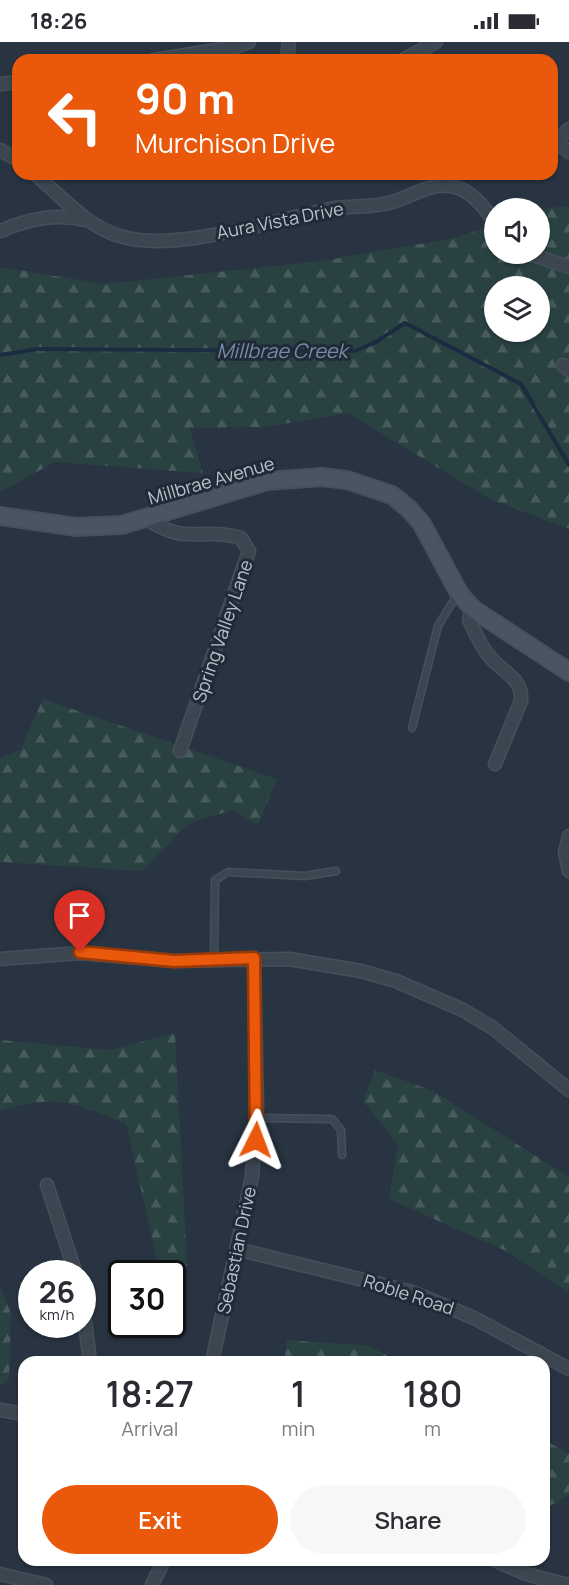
<!DOCTYPE html>
<style>
body{margin:0;font-family:Manrope,sans-serif;background:#f7f7f7;color:#2b2b33;height:100vh;display:flex;flex-direction:column;font-size:22px;white-space:nowrap}
*{box-sizing:border-box;margin:0}
p{font-size:20px;color:#7c7c81}
.icon{flex:none;width:33px;height:33px;fill:none;stroke:currentColor;stroke-width:2;stroke-linecap:round;stroke-linejoin:round}
.map{position:relative;flex:1;overflow:hidden}
.drawer{position:absolute;left:18px;top:1314px;width:532px;height:210px;display:flex;flex-direction:column;background:#fff;border-radius:18px;box-shadow:0 2px 4px #0004}
.drawer>*{flex:none}
.guide{position:absolute;left:12px;top:12px;width:546px;height:126px;border-radius:18px;box-shadow:0 2px 4px #0004;background:#ea580c;color:#fff;overflow:hidden}
.tools{position:absolute;left:484px;top:156px;display:grid;gap:12px}
.tools a{display:grid;place-items:center;width:66px;height:66px;border-radius:50%;background:#fff;box-shadow:0 2px 4px #0004;font-size:30px}
.speed{position:absolute;left:18px;top:1218px;display:flex;gap:12px;font-size:30px;font-weight:700;text-align:center}
.speed>*{display:grid;place-content:center;width:78px;height:78px;border-radius:50%;background:#fff;box-shadow:0 2px 4px #0004;line-height:1}
.speed small{font-size:15px;font-weight:400}
.speed .limit{border:3px solid #111;border-radius:9px;background:#fff;color:#111}
.pin{position:absolute;display:grid;place-items:center;width:51px;height:51px;color:#fff;margin:-62px -26px;border-radius:50% 50% 50% 0;rotate:-45deg;box-shadow:0 0 6px #0007}
.pin .icon{rotate:45deg}
.me{position:absolute;width:66px;margin:-33px;rotate:3deg;stroke-linejoin:round;filter:drop-shadow(0 0 4px #0008)}
.turn{display:flex;align-items:center;gap:21px;height:126px;padding:0 24px;font-size:27px}
.turn .icon{width:78px;height:78px;stroke-width:2.5}
.turn b{display:block;font-size:42px;line-height:51px}
.eta{display:flex;justify-content:space-evenly;align-items:center;height:102px;text-align:center}
.eta b{font-size:36px;font-weight:600;line-height:42px}
.action{display:flex;gap:12px;margin-top:auto;padding:12px 24px}
.action a{flex:1;height:69px;border-radius:36px;background:#ea580c;color:#fff;font-size:24px;font-weight:600;line-height:69px;text-align:center}
.action a+a{background:#f7f7f7;color:#2b2b33}
.status{display:flex;justify-content:space-between;align-items:center;height:42px;padding:0 30px;background:#fff;direction:ltr}
.status svg{height:16px;fill:currentColor}
.map>svg:first-child{display:block}
.forest{fill:url(#forest-firs);fill-rule:evenodd}
.lines{fill:none;stroke-linecap:round;stroke-linejoin:round}
.stream{stroke:#1b2c40;stroke-width:4}
.lane-casing{stroke:#464f5b;stroke-width:9}
.street-casing{stroke:#464f5b;stroke-width:15}
.secondary-casing{stroke:#464f5b;stroke-width:20}
.lane{stroke:#3c4651;stroke-width:6}
.street{stroke:#3c4651;stroke-width:12}
.secondary{stroke:#4a5564;stroke-width:16}
.route-casing{stroke:#983908;stroke-width:15}
.route{stroke:#ea580c;stroke-width:10}
.labels{text-anchor:middle;dominant-baseline:central;stroke-width:6;stroke-linejoin:round;paint-order:stroke}
.street-label{font-size:18px;fill:#b9c1cb;stroke:#212b37}
.water-label{font-size:20px;font-style:italic;fill:#748da8;stroke:#212b37}
</style>
<div class="status"><b>18:26</b><svg viewBox="0 0 49 12"><path d="M0 12V9h3v3zM5 12V6h3v6zM10 12V3h3v9zM15 12V0h3v12zM26 1h20v11H26zM47 4h2v5h-2z"/></svg></div>
<div class="map">
<svg width="569" height="1543" viewBox="0 0 569 1543">
<defs>
<pattern id="forest-firs" width="22" height="20" patternUnits="userSpaceOnUse" patternTransform="scale(1.5)"><rect width="22" height="20" fill="#2a4142"/><path d="M5 1l3.5 6h-7zM16 11l3.5 6h-7z" fill="#475b5c"/></pattern>
</defs>
<rect width="100%" height="100%" fill="#283441"/>
<g class="forest">
<path d="M569,164v323l-81,-31 -140,-85 -83,14 -75,1 13,45 -148,-11 -55,30v-225l104,17 218,-23 133,-23 40,-14v30h45v-45zM495,244h45v46h-45z"/>
<polygon points="43,657 277,737 258,783 232,768 188,782 142,829 0,820 0,716 20,708"/>
<path d="M175,991l12,232 -14,25 -1,-16 -12,-1 -34,-149c-49,-21 -73,-31 -126,-13v-71l111,10z"/>
<polygon points="375,1028 433,1049 569,1135 569,1251 506,1209 389,1157 398,1103 363,1059"/>
<polygon points="0,1244 11,1272 9,1339 0,1344"/>
<polygon points="287,1298 370,1304 399,1320 284,1320"/>
<polygon points="545,1398 569,1412 569,1453 546,1466"/>
</g>
<g class="lines">
<polyline class="stream" points="0,313 37,307 355,309 376,300 405,281 521,342 569,423"/>
<g class="lane-casing">
<g id="lane">
<polyline points="412,686 438,584 458,551"/>
<polyline points="214,918 215,838 228,830 305,834 336,829"/>
<polyline points="257,1076 332,1077 341,1088 342,1113"/>
</g>
</g>
<g class="street-casing">
<g id="street">
<polyline points="154,18 235,5 249,0"/>
<polyline points="287,18 289,0"/>
<polyline points="403,18 436,0"/>
<polyline points="0,42 18,40"/>
<polyline points="569,87 560,95 560,103 569,110"/>
<polyline points="0,108 18,118"/>
<path d="M35,132c27,23 53,54 88,63 54,15 151,-17 207,-28 20,-4 40,-1 59,-6 21,-5 39,-20 61,-17 21,3 33,20 45,36"/>
<path d="M0,189c29,-12 55,-18 86,-11"/>
<polyline points="530,212 569,225"/>
<polyline points="563,323 569,328"/>
<path d="M146,477c13,7 26,15 41,15 19,1 36,-2 54,4l8,13 -69,200"/>
<path d="M473,567l-4,11c6,12 12,27 21,37 13,16 33,21 31,44l-26,63"/>
<polyline points="569,794 565,810 569,829"/>
<polyline points="0,917 80,911 174,919 289,917 361,929 396,939 463,968 493,986 569,1048"/>
<polyline points="47,1143 76,1232"/>
<polyline points="237,1207 412,1250 474,1276 569,1327"/>
<polyline points="82,1256 90,1320"/>
<polyline points="212,1320 252,1135 257,1065 254,916"/>
<polyline points="0,1368 24,1372"/>
<polyline points="494,1518 526,1532 568,1543"/>
<polyline points="0,1532 46,1543"/>
<polyline points="152,1543 164,1518"/>
</g>
</g>
<g class="secondary-casing">
<polyline id="secondary" points="0,474 76,485 122,483 267,439 322,435 347,438 392,453 409,467 422,482 459,551 473,567 569,630"/>
</g>
<use href="#lane" class="lane"/>
<use href="#street" class="street"/>
<use href="#secondary" class="secondary"/>
</g>
<g class="lines">
<g class="route-casing">
<polyline id="route" points="80,910 174,919 254,916 256,1098"/>
</g>
<use href="#route" class="route"/>
</g>
<g class="labels">
<g class="street-label">
<text transform="translate(280 178) rotate(-11)">Aura Vista Drive</text>
<text transform="translate(211 438) rotate(-16)">Millbrae Avenue</text>
<text transform="translate(222 589) rotate(-71)">Spring Valley Lane</text>
<text transform="translate(236 1208) rotate(-78)">Sebastian Drive</text>
<text transform="translate(409 1252) rotate(18)">Roble Road</text>
</g>
<g class="water-label">
<text x="282" y="308">Millbrae Creek</text>
</g>
</g>
</svg>
<div class="tools">
<a><svg class="icon" aria-label="sound" viewBox="0 0 24 24"><path d="M4 9h4l5-4v14l-5-4H4zM17 9q2 3 0 6"/></svg></a>
<a><svg class="icon" aria-label="layers" viewBox="0 0 24 24"><path d="M12 4l9 5-9 5-9-5zM3 14l9 5 9-5"/></svg></a>
</div>
<div class="speed"><div>26<small>km/h</small></div><div class="limit">30</div></div>
<div class="pin" style="left:80px;top:910px;background:#d93025"><svg class="icon" aria-label="arrive" viewBox="0 0 24 24"><path d="M6 21V4h12l-3 4 3 4H6"/></svg></div>
<svg class="me" style="left:256px;top:1098px" viewBox="-20 -20 40 40"><path d="M0-17L14 15 0 8-14 15z" fill="#ea580c" stroke="#fff" stroke-width="4"/></svg>
<div class="guide">
<div class="turn"><svg class="icon" aria-label="left" viewBox="0 0 24 24"><path d="M17 20v-9H6M10 6l-5 5 5 5"/></svg><div><b>90 m</b>Murchison Drive</div></div>
</div>
<section class="drawer">
<div class="eta">
<div><b>18:27</b><p>Arrival</p></div>
<div><b>1</b><p>min</p></div>
<div><b>180</b><p>m</p></div>
</div>
<div class="action"><a>Exit</a><a>Share</a></div>
</section>
</div>
